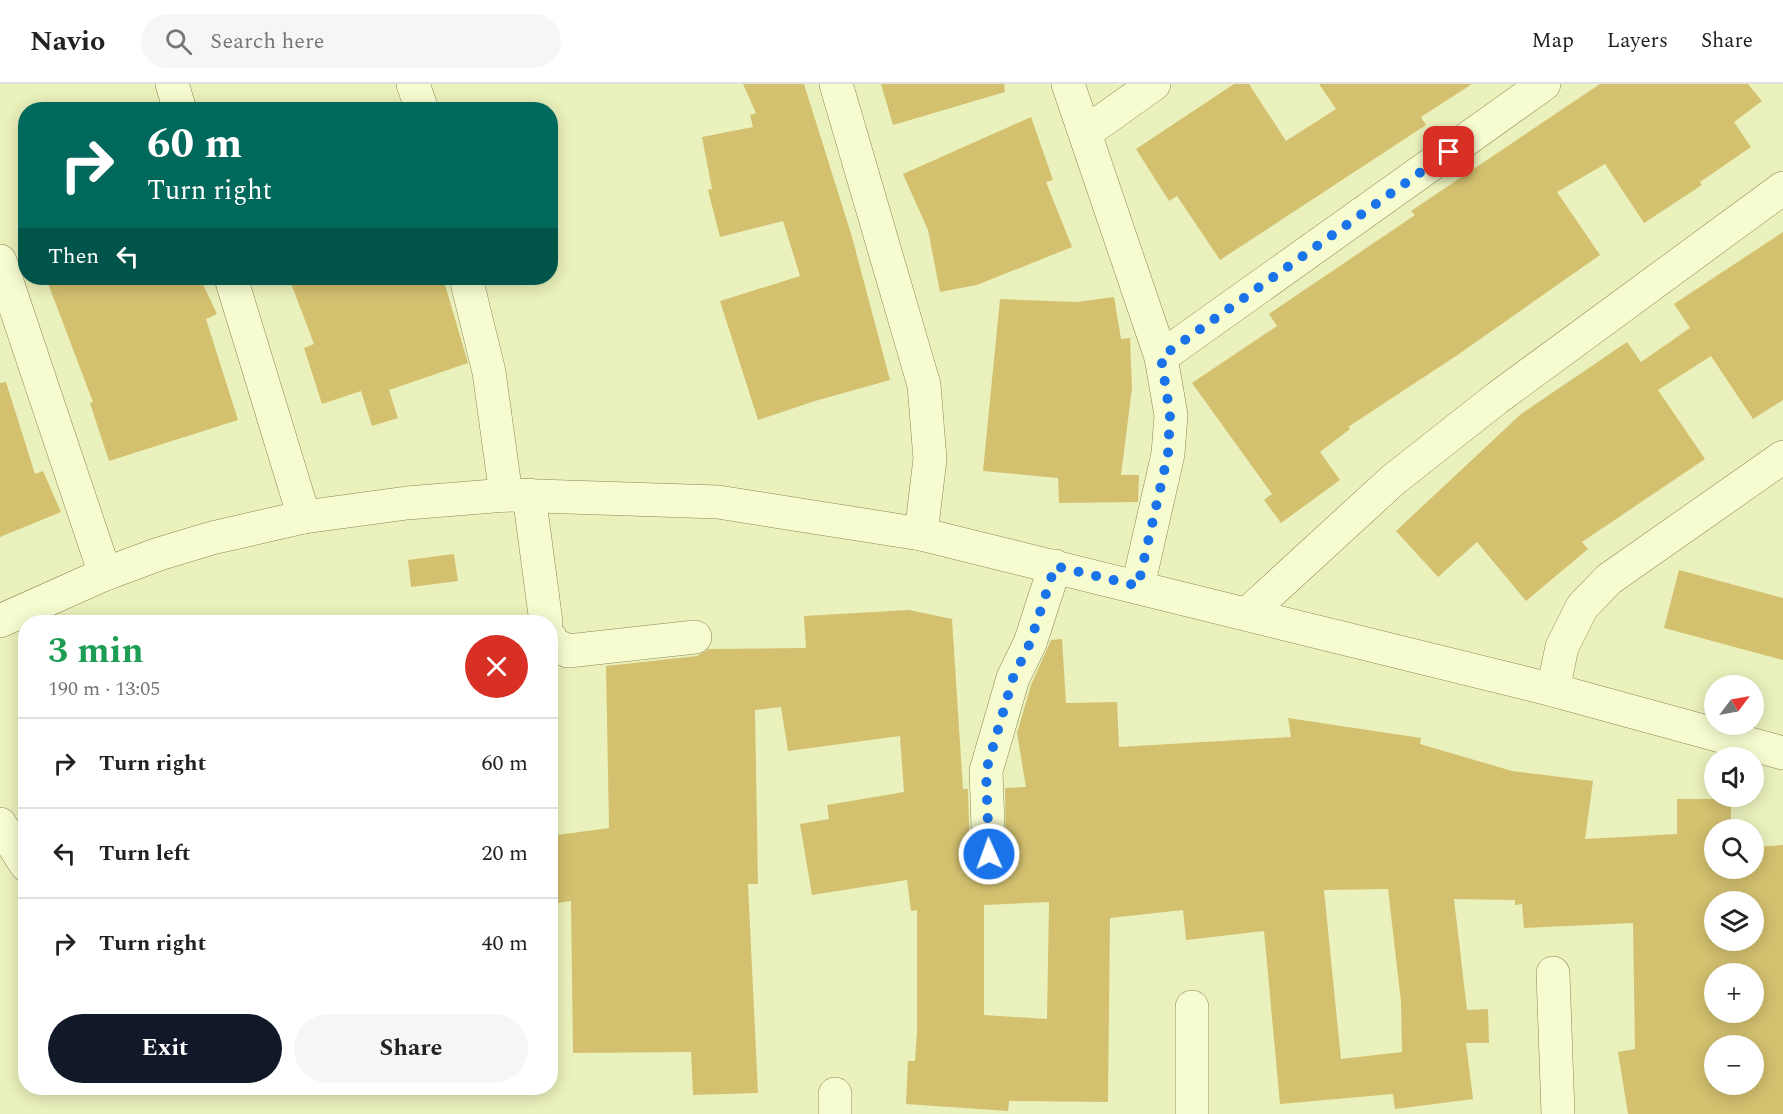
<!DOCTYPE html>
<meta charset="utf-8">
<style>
body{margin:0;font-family:Spectral,serif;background:#f6f6f6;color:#222;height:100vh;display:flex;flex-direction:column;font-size:22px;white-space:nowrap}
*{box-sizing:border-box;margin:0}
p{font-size:20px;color:#767676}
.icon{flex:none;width:33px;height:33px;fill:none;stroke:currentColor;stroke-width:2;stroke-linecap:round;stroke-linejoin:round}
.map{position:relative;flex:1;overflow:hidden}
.details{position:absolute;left:18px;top:531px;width:540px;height:480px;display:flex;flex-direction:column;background:#fff;border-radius:24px;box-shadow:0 3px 15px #0003}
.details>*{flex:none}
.top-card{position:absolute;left:18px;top:18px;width:540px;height:183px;border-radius:24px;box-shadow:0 3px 15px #0003;background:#00695c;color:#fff;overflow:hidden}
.needle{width:39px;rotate:58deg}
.fabs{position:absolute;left:1704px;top:591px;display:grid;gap:12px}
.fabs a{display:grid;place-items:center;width:60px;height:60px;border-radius:50%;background:#fff;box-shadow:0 3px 15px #0003;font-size:30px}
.pin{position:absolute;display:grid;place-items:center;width:51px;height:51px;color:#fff;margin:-26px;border-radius:12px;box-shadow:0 3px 9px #0006}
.me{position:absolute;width:66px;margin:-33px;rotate:358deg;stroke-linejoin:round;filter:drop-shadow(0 0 4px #0008)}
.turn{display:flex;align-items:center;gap:21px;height:126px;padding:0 30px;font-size:27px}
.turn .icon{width:78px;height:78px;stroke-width:2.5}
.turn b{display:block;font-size:42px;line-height:51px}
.then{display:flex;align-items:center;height:57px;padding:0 30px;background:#0003;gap:12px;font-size:22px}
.round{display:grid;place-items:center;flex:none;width:63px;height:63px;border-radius:32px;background:#f6f6f6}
.headline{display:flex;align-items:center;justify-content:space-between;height:102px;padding:0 30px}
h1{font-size:36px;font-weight:700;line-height:45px;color:#1e9e55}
.button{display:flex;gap:12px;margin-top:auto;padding:12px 30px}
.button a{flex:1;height:69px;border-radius:36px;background:#111827;color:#fff;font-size:24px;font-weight:700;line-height:69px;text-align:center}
.button a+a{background:#f6f6f6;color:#222}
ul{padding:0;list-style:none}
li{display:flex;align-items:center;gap:18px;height:90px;padding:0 30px;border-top:2px solid #e0e0e0}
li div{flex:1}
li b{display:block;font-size:22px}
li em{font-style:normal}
header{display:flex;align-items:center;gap:36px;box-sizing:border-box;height:84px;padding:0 30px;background:#fff;border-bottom:2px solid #e0e0e0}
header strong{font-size:28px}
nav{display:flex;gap:33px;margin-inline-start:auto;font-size:21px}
.search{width:420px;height:54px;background:#f6f6f6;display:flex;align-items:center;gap:15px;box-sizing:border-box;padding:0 21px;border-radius:33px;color:#767676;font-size:22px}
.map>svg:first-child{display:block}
.building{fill:#d3c16f;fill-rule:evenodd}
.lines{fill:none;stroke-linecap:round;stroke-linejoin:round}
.minor-casing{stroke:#8a8754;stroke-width:34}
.minor{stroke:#f7fcd0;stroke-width:33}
.route{stroke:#1a73e8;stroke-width:10;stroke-dasharray:0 18}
</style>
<header>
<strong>Navio</strong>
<div class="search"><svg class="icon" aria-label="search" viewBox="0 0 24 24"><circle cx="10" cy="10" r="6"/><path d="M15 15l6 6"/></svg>Search here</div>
<nav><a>Map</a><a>Layers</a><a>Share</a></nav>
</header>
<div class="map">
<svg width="1783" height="1030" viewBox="0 0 1783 1030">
<rect width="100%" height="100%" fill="#ebf1bc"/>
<g class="building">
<polygon points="743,0 804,0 852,153 890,296 815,317 758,336 720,217 800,192 783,137 720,153 708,106 712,105 702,53 753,43 750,31 756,29"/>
<polygon points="881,0 1004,0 1005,8 893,41"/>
<polygon points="1234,0 1249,0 1286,57 1336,25 1319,0 1472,0 1421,33 1426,41 1220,176 1177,112 1169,117 1136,65"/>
<polygon points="1600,0 1748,0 1762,17 1734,38 1751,63 1700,98 1702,101 1644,139 1605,80 1557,108 1600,171 1456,272 1348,343 1350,345 1320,368 1340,396 1281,439 1264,416 1272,410 1192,299 1277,242 1269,230 1415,131 1411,127"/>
<polygon points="1031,33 1053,96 1046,98 1072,163 977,201 940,208 928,146 903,90"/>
<polygon points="1783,148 1783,316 1753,335 1711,272 1658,306 1705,375 1582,458 1588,465 1526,517 1477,458 1438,493 1396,447 1521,330 1627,258 1641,278 1690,244 1674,220"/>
<polygon points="46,194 200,194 217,230 206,235 238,336 109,377 90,319 93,318"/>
<polygon points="289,194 443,194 468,279 389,306 398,334 372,342 361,307 322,320 304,264 314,260"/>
<polygon points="1114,213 1121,255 1130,254 1132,304 1121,391 1139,391 1138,418 1059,419 1058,394 983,387 1000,215 1076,218"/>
<polygon points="6,298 35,390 43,387 61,428 0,453 0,299"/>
<polygon points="454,470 458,497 411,503 408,476"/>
<polygon points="1679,486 1783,514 1783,576 1664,544"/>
<path d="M909,526l43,9 11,170h5l2,66 3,9 7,6 9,3 10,-3 7,-8 -1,-74 21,-1 -9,-54 14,-48 20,-45 11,-1 4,64 51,-1 2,45 172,-10 -3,-19 133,20 -1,6 92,27 81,10 -8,58 92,-5v-35h54v31h-17v38h40v-21l29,-2v269h-155l-10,-62 17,-3 -2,-126 -109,5 -2,-24 -7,1v-5l-61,-1 13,111 21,-1 1,34h-23l7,56 -78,10 -2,-15 -113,10 -16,-173 -78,9 -3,-30 -73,8 -2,184 -99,-1 -1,10 -102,-7 2,-43h7l2,-30v-121l-6,1 -4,-31 -95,15 -12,-71 29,-5 -2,-14 77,-13 -4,-56 -112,15 -7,-44 -26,3 3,174h-10l10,209 -65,2 -2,-43 -118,1 -2,-152 -21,3v-68l59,-8 -3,-162 91,-10 12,-7 97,-1 -2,-32zM1388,805l13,113 1,50 -61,7 -17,-169zM1049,818l-2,117 -63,-4v-110zM1714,818h40v38h-40zM1714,890h40v38h-40zM1714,962h40v38h-40z"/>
</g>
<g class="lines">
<g class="minor-casing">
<g id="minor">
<polyline points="172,0 180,26"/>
<polyline points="413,0 422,26"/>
<polyline points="836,0 924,301 930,375 921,450"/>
<polyline points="1068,0 1161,273 1171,331 1168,370 1138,502"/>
<polyline points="1085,49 1154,0"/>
<polyline points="0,177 105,490"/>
<polyline points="231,194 304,433"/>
<polyline points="466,194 489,288 506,411"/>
<polyline points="1161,273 1544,0"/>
<polyline points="529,411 546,538"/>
<polyline points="1247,530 1393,396 1497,314 1783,104"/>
<polyline points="0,537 105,490 159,470 212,454 304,433 407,419 506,411 718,418 921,450 1553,606 1783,669"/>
<polyline points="550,553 553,560 568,567 695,553"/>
<polyline points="1553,606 1562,563 1582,523 1609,495 1783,373"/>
<polyline points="0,740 26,781"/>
<polyline points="989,770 986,687 1013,594 1030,559 1055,482"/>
<polyline points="1553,889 1558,1030"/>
<polyline points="1192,923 1192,1030"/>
<polyline points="835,1010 835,1030"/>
</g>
</g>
<use href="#minor" class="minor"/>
</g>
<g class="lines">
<polyline class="route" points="989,770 986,687 1013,594 1030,559 1055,482 1138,502 1168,370 1170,331 1161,273 1449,68"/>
</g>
</svg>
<div class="fabs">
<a><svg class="needle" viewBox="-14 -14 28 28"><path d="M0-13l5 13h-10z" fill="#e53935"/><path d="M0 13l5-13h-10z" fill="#767676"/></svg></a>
<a><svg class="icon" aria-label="sound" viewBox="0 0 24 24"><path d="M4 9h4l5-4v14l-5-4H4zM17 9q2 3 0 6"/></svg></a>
<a><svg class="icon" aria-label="search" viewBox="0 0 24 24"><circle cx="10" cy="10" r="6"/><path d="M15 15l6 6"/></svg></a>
<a><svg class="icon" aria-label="layers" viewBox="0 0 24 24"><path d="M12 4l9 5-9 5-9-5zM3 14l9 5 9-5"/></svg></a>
<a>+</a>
<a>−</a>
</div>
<div class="pin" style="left:1449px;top:68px;background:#d93025"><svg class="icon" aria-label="arrive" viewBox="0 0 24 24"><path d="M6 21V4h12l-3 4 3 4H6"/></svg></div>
<svg class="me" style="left:989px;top:770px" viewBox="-20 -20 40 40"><circle r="17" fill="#1a73e8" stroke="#fff" stroke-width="3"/><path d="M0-11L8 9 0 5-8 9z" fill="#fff"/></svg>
<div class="top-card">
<div class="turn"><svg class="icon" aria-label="right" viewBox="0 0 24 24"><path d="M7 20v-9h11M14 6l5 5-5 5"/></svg><div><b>60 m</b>Turn right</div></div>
<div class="then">Then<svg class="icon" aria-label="left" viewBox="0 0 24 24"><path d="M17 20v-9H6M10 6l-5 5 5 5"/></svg></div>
</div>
<section class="details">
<div class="headline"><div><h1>3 min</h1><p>190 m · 13:05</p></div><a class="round" style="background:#d93025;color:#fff"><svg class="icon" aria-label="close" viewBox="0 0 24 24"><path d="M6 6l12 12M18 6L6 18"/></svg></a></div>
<ul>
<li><svg class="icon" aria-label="right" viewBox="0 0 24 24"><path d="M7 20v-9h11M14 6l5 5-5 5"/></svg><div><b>Turn right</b></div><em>60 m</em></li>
<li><svg class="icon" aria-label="left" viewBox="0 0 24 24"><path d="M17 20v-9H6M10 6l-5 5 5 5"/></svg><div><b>Turn left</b></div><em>20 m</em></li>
<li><svg class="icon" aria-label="right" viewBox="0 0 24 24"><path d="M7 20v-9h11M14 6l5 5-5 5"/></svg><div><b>Turn right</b></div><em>40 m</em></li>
</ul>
<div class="button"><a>Exit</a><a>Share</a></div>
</section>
</div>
